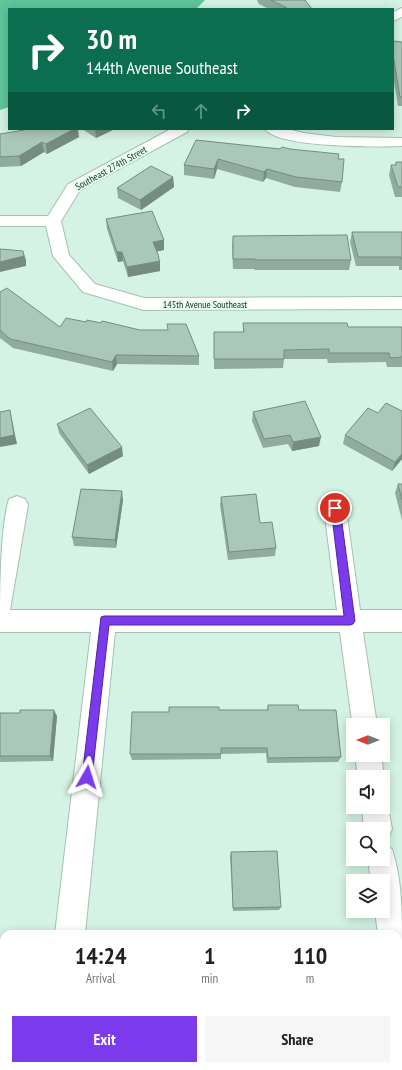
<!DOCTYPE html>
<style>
body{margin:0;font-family:"PT Sans Narrow",sans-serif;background:#f6f6f6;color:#202124;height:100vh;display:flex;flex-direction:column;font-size:15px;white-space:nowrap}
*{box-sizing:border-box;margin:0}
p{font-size:13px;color:#757577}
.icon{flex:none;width:22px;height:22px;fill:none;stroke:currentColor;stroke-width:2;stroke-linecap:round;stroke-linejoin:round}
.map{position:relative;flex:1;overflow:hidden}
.drawer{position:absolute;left:0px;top:930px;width:402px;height:140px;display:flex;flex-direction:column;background:#fff;border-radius:12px 12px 0 0;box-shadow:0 2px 10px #0003}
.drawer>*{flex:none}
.guide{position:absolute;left:8px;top:8px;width:386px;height:122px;border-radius:0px;box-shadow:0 2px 10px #0003;background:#0b6e4f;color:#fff;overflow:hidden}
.needle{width:26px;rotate:270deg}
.fabs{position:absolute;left:346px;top:718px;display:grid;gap:8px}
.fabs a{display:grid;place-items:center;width:44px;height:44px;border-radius:0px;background:#fff;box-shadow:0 2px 10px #0003;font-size:20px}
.pin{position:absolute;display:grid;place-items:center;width:34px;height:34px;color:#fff;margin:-17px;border:2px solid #fff;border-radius:50%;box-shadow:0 1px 4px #0007}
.me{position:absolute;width:44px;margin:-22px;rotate:6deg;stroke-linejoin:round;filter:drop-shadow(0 0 3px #0008)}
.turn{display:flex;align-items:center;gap:14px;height:84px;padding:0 12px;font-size:18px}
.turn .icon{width:52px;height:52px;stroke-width:2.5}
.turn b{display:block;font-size:28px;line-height:34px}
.lanes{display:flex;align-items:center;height:38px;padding:0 12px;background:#0003;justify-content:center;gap:20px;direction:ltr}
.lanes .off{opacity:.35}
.eta{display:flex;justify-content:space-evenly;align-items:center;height:68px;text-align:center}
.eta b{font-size:24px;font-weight:700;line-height:28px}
.primary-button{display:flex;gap:8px;margin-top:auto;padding:8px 12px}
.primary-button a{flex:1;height:46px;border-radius:0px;background:#7c3aed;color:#fff;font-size:16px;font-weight:700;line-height:46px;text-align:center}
.primary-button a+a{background:#f6f6f6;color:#202124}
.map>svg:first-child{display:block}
.forest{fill:#5ec59b}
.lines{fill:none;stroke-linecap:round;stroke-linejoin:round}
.minor-casing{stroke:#a4c2b3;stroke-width:2}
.minor{fill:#fff;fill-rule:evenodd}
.wall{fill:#91ac9f}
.shaded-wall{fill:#768c82}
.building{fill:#a9c8b9;stroke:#768c82}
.route{fill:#7c3aed;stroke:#51269a}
.labels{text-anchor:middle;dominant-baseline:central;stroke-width:3.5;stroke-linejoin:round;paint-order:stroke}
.far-street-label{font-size:10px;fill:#1e2a25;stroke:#e5fff2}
</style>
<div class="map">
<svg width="402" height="1070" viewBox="0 0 402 1070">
<rect width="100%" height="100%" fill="#d4f3e4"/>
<polygon class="forest" points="0,0 205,0 196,9 9,9 9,107 0,110"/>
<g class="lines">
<g class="minor-casing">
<g id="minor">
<polygon points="402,8 402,17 393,21 393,12"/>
<polygon points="171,129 189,129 187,132 80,190 61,221 69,255 95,284 144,298 402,297 402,309 144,310 83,292 53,256 46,226 0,226 0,216 48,216 68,184"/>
<path d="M265,129h22l17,4 32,4 66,1v8c-24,1 -124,2 -137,-17z"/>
<path d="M17,496l8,3 3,6 -18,105h327l-13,-101 3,-6 8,-3 8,3 3,6 14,101h42v22h-39l14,93h-24v4l-13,-97h-225l-30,302h-30l36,-302h-91c0,-35 0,-104 9,-133z"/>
<polygon points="355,755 381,755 384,777 383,780 383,777 358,777"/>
<polygon points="383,797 388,807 392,829 388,839 383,841 383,829 364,829 362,807 383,807"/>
<path d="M383,845l9,4c10,30 10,64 10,96l-4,2v-13h-20l-3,-23h8v-30h-12l-3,-22h15z"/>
<polygon points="398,957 402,959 402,1017 398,1016"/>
<rect x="39" y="1066" width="32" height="4"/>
</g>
</g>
<use href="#minor" class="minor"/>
</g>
<g class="wall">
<polygon points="257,0 302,0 312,9 269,9 259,4"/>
<polygon points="393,41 402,42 402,106 398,106 393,76"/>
<polygon points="82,129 115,129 96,138"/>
<polygon points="0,134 79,137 47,154 44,152 21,166 0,167"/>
<polygon points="196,140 280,149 290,149 338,159 342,182 340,192 295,187 266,178 263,182 217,169 214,179 184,175 184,165"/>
<polygon points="396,162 402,162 402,197 395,197 389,175 391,165 395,165"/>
<polygon points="173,177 174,187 141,210 118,198 117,188"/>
<polygon points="106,219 164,250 157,251 159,257 160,271 128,277 123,261 118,262 107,229"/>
<polygon points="352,232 402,232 402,270 399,270 399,266 356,266 350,242"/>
<polygon points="233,236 351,260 349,270 255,270 254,269 233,269 232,246"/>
<polygon points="0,292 60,327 199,356 199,365 117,364 113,371 13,348 0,338"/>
<polygon points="243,323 348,327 402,327 402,367 387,367 386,362 328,363 327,359 284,359 283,368 214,369 214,332 243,332"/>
<polygon points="253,412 319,446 292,451 288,444 263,448 252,421"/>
<polygon points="378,413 402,459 392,471 343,444 345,435"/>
<polygon points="57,424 123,456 89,474 59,433"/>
<polygon points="398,484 402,484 402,520 395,493"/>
<polygon points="221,497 260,523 276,548 275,556 228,560 220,505"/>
<polygon points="123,500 116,548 74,546 72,537"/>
<polygon points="268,705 299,710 341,757 338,762 267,763 266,753 221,754 221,759 132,760 130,754 169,712 267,710"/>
<polygon points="0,713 57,716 53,761 0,762"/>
<polygon points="231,852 281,907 279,910 233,911 230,856"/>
</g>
<g class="shaded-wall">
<polygon points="74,129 78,129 79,137 47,154 46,144"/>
<polygon points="95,129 115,129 96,138"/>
<polygon points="42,142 44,152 21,166 19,156"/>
<polygon points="218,159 217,169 214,179 214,169"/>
<polygon points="267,169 266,178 263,182 264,172"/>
<polygon points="173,177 174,187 141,210 140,200"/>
<polygon points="164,240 164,250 154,252 153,242"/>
<polygon points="23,251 26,260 26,266 0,272 0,262"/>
<polygon points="117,252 122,252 123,261 118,262"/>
<polygon points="160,261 160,271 128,277 127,267"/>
<polygon points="116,355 117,364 113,371 112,362"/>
<polygon points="10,410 12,420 17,444 0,447 0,438"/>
<polygon points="321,437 319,446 292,451 293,442"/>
<polygon points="122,447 123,456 89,474 87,465"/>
<polygon points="402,454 402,459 392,471 395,462"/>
<polygon points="122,491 123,500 116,548 115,540"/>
<polygon points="54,710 57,716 53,761 50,756"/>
</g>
<g class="building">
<polygon points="271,0 305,0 312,9 285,9 287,8"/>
<polygon points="393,41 402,42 402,97 400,97 393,55"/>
<polygon points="27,129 74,129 46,144 42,142 19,156 0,157 0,134 24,130"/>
<polygon points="196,140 280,149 282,147 290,149 339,154 338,159 344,159 342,182 296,177 267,169 264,172 218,159 214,169 184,165"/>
<polygon points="396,162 402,162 402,187 398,187 391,165 396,165"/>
<polygon points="151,166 173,177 140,200 117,188"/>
<polygon points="152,211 164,240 153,242 159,257 158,257 160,261 127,267 122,252 117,252 106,219"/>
<polygon points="352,232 402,232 402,260 401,257 358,257"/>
<polygon points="347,235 351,260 255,260 255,259 233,259 233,236"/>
<polygon points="0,249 23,251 24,256 0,262"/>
<polygon points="7,288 60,327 66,318 86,322 87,320 101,323 102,321 140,330 168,330 167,324 186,324 199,356 116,355 112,362 10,339 0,330 0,292"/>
<polygon points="243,323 347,323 348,327 402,327 402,357 390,358 389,353 329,353 329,349 284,350 284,359 214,359 214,332 244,332"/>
<polygon points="305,401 321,437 293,442 290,435 264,439 253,412"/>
<polygon points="386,403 402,411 402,454 395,462 345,435 368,408 378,413"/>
<polygon points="90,408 122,447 87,465 57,424"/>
<polygon points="10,410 14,435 0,438 0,412"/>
<polygon points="398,484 402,484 402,500"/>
<polygon points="81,489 122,491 115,540 72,537"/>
<polygon points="256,494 260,523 272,522 276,548 229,552 221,497"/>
<polygon points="268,705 298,705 299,710 336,710 341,757 268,758 267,748 221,748 221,754 130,754 132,712 169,712 169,707 219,707 219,710 268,710"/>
<polygon points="20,710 54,710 50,756 0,756 0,713 20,713"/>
<polygon points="277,851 281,907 233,908 231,852"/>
<polygon points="252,1066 339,1066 340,1070 252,1070"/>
</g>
<polygon class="route" points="335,505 340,508 355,621 353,624 350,625 109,625 92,777 91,781 87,783 83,781 82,777 101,617 104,616 344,616 331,508"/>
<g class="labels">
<g class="far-street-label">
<text transform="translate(111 168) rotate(-29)">Southeast 274th Street</text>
<text x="205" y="304">145th Avenue Southeast</text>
</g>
</g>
</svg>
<div class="fabs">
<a><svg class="needle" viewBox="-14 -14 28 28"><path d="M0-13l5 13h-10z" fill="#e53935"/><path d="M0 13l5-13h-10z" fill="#757577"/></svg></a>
<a><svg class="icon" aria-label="sound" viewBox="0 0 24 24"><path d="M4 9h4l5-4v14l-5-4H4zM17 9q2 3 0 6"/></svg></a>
<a><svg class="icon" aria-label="search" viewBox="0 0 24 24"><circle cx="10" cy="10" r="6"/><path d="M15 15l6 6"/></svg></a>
<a><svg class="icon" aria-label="layers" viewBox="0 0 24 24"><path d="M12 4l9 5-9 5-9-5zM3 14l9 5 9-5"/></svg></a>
</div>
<div class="pin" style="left:335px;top:508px;background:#d93025"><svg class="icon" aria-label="arrive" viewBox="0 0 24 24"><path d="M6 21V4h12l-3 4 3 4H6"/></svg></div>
<svg class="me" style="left:87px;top:777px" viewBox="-20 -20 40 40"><path d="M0-17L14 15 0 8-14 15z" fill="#7c3aed" stroke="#fff" stroke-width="4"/></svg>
<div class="guide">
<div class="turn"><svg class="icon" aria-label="right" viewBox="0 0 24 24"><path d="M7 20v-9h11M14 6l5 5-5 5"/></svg><div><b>30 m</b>144th Avenue Southeast</div></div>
<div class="lanes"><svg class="icon off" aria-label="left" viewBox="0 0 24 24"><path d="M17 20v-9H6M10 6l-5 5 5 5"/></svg><svg class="icon off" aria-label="ahead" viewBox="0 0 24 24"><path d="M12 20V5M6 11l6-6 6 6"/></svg><svg class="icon" aria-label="right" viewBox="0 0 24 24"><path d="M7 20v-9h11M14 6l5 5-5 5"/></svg></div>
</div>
<section class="drawer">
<div class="eta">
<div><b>14:24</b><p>Arrival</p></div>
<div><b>1</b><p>min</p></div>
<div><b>110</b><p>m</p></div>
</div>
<div class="primary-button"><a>Exit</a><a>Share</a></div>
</section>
</div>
